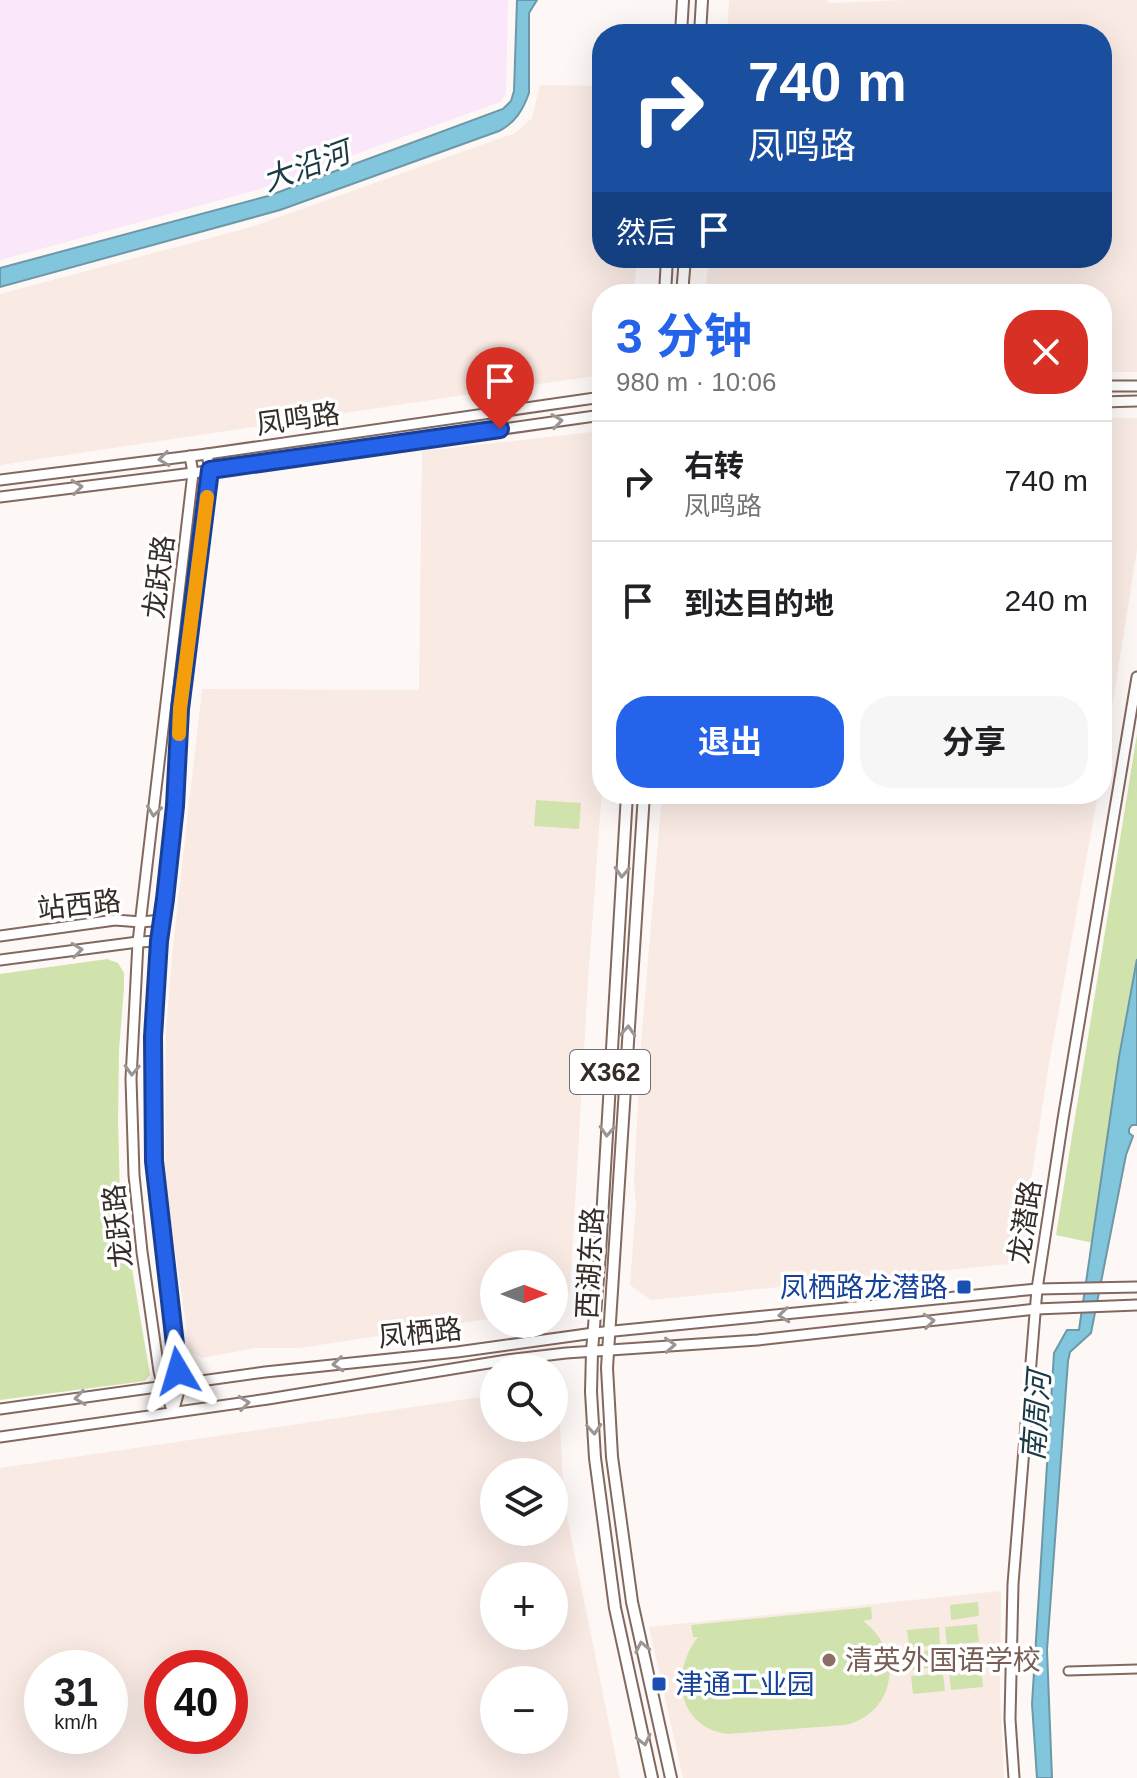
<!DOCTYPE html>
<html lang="zh">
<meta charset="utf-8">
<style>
body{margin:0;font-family:Arial,"Noto Sans SC",sans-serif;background:#f6f6f6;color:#202124;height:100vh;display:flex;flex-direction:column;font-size:30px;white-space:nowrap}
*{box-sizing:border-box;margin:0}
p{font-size:26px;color:#757577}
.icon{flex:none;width:44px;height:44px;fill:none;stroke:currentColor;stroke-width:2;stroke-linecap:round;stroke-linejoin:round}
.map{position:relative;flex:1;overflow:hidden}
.panel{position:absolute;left:592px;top:284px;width:520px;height:520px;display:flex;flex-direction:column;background:#fff;border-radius:32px;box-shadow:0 8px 32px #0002}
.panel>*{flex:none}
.hud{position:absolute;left:592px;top:24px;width:520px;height:244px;border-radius:32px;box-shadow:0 8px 32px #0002;background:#1a4fa0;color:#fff;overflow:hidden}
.needle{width:52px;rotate:90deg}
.buttons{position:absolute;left:480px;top:1250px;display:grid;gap:16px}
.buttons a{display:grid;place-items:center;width:88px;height:88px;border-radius:50%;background:#fff;box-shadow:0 8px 32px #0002;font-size:40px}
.speed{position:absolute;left:24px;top:1650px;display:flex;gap:16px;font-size:40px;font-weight:700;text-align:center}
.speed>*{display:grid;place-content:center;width:104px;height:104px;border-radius:50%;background:#fff;box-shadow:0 8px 32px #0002;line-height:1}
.speed small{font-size:20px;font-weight:400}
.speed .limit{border:12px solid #d22;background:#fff;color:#111}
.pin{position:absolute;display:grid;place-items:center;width:68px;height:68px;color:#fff;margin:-82px -34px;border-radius:50% 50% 50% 0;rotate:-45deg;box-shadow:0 0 8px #0007}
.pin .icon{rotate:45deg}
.me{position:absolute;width:88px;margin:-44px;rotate:353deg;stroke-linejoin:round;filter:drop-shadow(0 0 6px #0008)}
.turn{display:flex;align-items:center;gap:28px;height:168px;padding:0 24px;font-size:36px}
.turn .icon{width:104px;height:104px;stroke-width:2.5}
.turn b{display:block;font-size:56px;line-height:68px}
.then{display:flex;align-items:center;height:76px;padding:0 24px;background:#0003;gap:16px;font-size:30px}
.round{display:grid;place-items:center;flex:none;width:84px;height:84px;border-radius:32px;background:#f6f6f6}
.overview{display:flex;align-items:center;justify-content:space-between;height:136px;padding:0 24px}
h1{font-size:48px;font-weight:700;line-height:60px;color:#2563eb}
.button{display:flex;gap:16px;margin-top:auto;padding:16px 24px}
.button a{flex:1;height:92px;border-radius:32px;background:#2563eb;color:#fff;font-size:32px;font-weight:700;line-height:92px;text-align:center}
.button a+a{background:#f6f6f6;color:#202124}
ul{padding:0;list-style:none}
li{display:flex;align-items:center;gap:24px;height:120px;padding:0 24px;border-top:2px solid #e0e0e0}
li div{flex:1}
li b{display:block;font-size:30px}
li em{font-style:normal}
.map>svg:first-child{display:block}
.commercial{fill:#fae8fa}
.built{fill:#f9eae4;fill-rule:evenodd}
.green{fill:#d0e3ad}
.water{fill:#82c6dd;stroke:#6c98a7;stroke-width:2}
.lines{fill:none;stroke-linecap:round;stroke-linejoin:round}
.street-casing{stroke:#82695f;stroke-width:11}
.secondary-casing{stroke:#82695f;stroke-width:13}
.primary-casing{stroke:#82695f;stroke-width:14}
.street{stroke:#fff;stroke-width:7}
.secondary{stroke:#fff;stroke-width:9}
.primary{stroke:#fff;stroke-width:10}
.oneway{stroke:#9b9694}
.route-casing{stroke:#184099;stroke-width:20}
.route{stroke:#2563eb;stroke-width:14}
.slow{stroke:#f59e0b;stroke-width:14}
.transit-dot{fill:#1a4fb4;stroke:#fff;stroke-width:3}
.education-dot{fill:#8d6e63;stroke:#fff;stroke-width:3}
.labels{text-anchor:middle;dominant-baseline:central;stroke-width:7;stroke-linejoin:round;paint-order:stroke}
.shield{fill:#fff;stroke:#736c68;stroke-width:2}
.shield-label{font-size:26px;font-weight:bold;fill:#372d28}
.street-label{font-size:28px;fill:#372d28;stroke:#fff}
.transit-label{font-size:28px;fill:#164399;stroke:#fff;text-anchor:end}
.education-label{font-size:28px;fill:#785e54;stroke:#fff;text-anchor:start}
.water-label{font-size:30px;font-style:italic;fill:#1a3b45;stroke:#fff}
</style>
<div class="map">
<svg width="1137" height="1778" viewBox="0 0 1137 1778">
<rect width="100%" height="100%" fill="#fdf7f5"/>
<polygon class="commercial" points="0,0 508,0 506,94 500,102 257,190 0,260"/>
<g class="built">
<polygon points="729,0 827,0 828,3 906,0 1137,0 1137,372 1102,372 1102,294 705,294 709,258 1102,258 1102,34 727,34"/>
<polygon points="540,85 602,86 602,258 637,258 634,294 602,294 602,375 517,387 0,465 0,294 251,227 515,133 532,118"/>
<polygon points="1102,418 1137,418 1137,550 1102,769"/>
<polygon points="602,431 602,788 588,981 570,1291 559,1308 554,1309 554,1264 494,1264 494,1318 300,1348 255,1348 202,1358 190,1351 165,1183 166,1030 173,947 202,689 419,690 422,451"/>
<polygon points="662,794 1098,794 1049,1064 1020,1252 1008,1264 651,1300 630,1285 636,1205 634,1181 641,1044"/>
<path d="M494,1395v33h60v-27l5,4 5,97 56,276h-620v-310zM494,1472h60v60h-60zM494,1576h60v60h-60zM42,1668h68v68h-68zM162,1668h68v68h-68zM494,1680h60v60h-60z"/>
<polygon points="1001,1591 1000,1694 1004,1778 683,1778 649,1627"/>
</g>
<g class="green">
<polygon points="1137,734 1137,959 1119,1058 1093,1243 1056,1235"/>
<polygon points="536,800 581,803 579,829 534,826"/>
<polygon points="107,959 118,963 124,973 124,988 119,1050 118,1120 120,1198 150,1375 145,1381 0,1400 0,974"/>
<polygon points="978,1602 979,1616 951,1620 950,1605"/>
<path d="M871,1607l1,12 -9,2c41,29 34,92 -18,104l-118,9c-50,-7 -57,-62 -29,-97h-5l-2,-12z"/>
<polygon points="977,1624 979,1642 947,1645 945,1627"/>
<polygon points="939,1627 940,1645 909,1648 907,1630"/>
<polygon points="979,1646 981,1664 949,1667 947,1649"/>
<polygon points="941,1649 942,1667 910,1670 909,1652"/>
<polygon points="981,1669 983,1687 951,1690 949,1672"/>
<polygon points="943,1673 945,1691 913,1694 911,1676"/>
</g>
<g class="water">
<path d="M517,0h20l-8,13v80c-6,17 -14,30 -30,38l-219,79 -280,77v-19l268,-72 235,-87 8,-8 3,-10z"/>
<polygon points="1137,959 1137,1125 1132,1125 1129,1129 1129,1133 1133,1136 1126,1155 1091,1333 1070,1352 1068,1361 1047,1650 1052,1778 1037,1778 1032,1704 1054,1353 1067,1330 1079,1330 1119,1057"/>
</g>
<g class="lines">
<g class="street-casing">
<polyline id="street" points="1068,1671 1137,1669"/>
</g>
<g class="secondary-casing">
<g id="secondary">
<polyline points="1102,386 1137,386"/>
<polyline points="1102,402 1137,401"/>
<polyline points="0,480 207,454 602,397"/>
<polyline points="0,497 193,473 602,415"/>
<polyline points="0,936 115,920 141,922 162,920"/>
<polyline points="0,960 138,942 159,941"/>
<polyline points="0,1409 265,1372 457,1352 594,1333 1037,1289 1137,1287"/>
<polyline points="173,1412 181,1384 154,1161 153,1037 159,941 165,899 175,806 180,709 210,470 207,454"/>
<polyline points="173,1412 163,1386 159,1371 142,1252 134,1175 131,1079 138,942 193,473 190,456"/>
<polyline points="0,1437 268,1399 507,1360 566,1353 758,1340 1036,1309 1137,1305"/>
<polyline points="1014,1778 1010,1719 1013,1584 1037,1289 1063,1119 1137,677"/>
</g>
</g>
<g class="primary-casing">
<g id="primary">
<polyline points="681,34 683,0"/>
<polyline points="700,34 702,0"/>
<polyline points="665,294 667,258"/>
<polyline points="682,294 685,258"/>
<polyline points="627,794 600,1253 592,1351 591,1392 595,1458 615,1608 652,1778"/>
<polyline points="644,794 607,1368 612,1457 632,1602 671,1778"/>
</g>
</g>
<use href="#street" class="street"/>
<use href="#secondary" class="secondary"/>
<use href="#primary" class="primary"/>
</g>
<defs><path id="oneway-chevron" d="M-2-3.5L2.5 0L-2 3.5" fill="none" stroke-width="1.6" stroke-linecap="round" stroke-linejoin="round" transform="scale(2)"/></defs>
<g class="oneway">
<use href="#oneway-chevron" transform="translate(557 421) rotate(-8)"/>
<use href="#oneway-chevron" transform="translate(164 459) rotate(173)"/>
<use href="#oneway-chevron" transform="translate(77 487) rotate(-7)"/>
<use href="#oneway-chevron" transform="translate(154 811) rotate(97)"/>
<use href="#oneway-chevron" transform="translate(622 872) rotate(93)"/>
<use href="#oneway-chevron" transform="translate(77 950) rotate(-7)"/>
<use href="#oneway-chevron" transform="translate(628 1031) rotate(-86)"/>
<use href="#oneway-chevron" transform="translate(132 1070) rotate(92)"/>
<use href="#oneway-chevron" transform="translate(607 1131) rotate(93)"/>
<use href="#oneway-chevron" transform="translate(784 1315) rotate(174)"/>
<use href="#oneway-chevron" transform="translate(929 1321) rotate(-6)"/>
<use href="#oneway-chevron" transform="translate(670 1345) rotate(-3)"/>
<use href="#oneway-chevron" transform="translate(338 1364) rotate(174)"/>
<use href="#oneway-chevron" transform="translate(80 1398) rotate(172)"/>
<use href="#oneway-chevron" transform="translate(244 1403) rotate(-7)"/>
<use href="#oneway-chevron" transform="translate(594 1429) rotate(86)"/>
<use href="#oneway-chevron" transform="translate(642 1647) rotate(-102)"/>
<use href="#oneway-chevron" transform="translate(644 1740) rotate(77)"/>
</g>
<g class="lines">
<g class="route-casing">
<polyline id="route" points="178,1371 154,1161 153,1037 159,941 165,899 175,806 180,709 210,470 500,429"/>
</g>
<use href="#route" class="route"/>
<polyline class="slow" points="179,734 180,709 207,497"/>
</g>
<g class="transit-dot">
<rect x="956" y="1279" width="16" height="16" rx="4"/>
<rect x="651" y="1676" width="16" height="16" rx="4"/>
</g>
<circle class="education-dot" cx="829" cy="1660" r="8"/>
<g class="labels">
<rect class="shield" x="570" y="1050" width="80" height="44" rx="6"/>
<g class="shield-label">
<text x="610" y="1072">X362</text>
</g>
<g class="street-label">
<text transform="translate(298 419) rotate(-8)">凤鸣路</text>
<text transform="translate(159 577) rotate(-83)">龙跃路</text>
<text transform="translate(79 905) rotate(-6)">站西路</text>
<text transform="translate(1025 1222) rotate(-81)">龙潜路</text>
<text transform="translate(118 1226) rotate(-96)">龙跃路</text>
<text transform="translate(590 1263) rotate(-87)">西湖东路</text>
<text transform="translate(420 1333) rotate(-6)">凤栖路</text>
</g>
<g class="transit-label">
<text x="948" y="1287">凤栖路龙潜路</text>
<text x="675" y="1684" text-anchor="start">津通工业园</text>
</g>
<g class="education-label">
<text x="845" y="1660">清英外国语学校</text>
</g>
<g class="water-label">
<text transform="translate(306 166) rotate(-20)">大沿河</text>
<text transform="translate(1036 1416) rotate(-86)">南周河</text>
</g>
</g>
</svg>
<div class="buttons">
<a><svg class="needle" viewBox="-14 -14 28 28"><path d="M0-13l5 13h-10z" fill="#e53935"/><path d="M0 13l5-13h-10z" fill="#757577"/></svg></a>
<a><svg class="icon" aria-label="search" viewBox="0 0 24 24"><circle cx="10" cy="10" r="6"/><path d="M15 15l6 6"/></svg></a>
<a><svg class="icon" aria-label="layers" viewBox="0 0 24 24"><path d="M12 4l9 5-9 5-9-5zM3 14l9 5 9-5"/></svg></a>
<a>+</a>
<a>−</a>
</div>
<div class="speed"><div>31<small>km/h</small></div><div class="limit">40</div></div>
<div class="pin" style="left:500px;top:429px;background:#d93025"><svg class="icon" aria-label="arrive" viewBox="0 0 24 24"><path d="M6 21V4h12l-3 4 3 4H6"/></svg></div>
<svg class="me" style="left:178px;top:1371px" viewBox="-20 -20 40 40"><path d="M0-17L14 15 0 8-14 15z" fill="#2563eb" stroke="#fff" stroke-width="4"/></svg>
<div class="hud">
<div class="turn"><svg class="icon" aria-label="right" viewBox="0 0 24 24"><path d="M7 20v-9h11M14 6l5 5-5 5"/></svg><div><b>740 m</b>凤鸣路</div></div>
<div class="then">然后<svg class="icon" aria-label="arrive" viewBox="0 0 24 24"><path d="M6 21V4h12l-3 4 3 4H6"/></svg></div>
</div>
<section class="panel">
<div class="overview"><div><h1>3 分钟</h1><p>980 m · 10:06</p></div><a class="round" style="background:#d93025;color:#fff"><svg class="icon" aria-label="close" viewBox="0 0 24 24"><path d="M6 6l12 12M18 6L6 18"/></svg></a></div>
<ul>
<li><svg class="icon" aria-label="right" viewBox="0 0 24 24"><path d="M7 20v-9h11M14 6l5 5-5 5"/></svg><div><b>右转</b><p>凤鸣路</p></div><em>740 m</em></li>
<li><svg class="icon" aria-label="arrive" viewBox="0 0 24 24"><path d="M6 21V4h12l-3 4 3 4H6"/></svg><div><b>到达目的地</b></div><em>240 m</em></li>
</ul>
<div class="button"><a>退出</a><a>分享</a></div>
</section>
</div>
